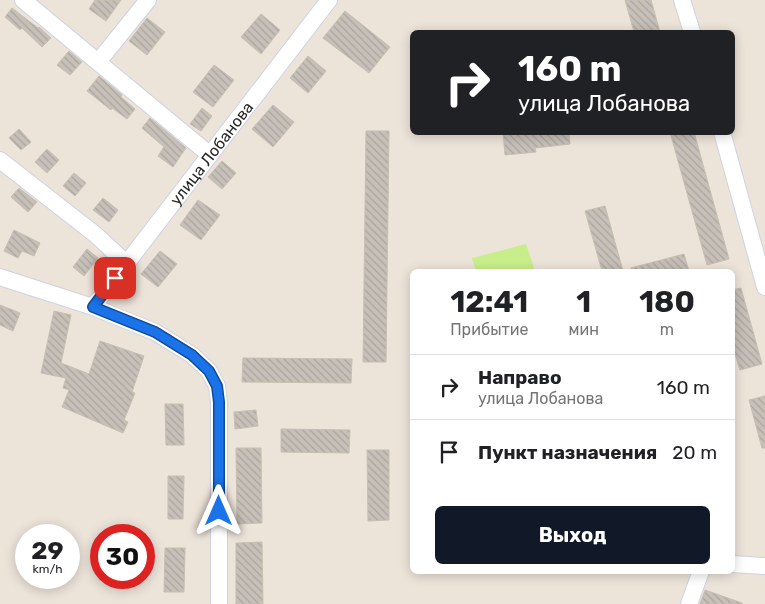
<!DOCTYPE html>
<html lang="ru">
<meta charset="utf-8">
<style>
body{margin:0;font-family:Rubik,sans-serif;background:#f6f6f6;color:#202124;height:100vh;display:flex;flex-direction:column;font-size:19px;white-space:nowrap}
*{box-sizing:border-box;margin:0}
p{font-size:16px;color:#757577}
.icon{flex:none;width:28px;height:28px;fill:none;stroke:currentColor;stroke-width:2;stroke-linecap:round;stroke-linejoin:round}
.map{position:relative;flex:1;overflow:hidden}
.drawer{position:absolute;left:410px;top:269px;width:325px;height:305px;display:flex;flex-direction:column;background:#fff;border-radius:8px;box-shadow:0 2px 12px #0003}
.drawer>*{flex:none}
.hud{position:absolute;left:410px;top:30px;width:325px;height:105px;border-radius:8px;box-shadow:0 2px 12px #0003;background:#202124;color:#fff;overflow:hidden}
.speed{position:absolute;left:15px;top:524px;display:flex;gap:10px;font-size:25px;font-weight:700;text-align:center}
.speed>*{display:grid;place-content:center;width:65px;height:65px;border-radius:50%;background:#fff;box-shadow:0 2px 12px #0003;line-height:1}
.speed small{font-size:12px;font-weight:400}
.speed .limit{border:8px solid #d22;background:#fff;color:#111}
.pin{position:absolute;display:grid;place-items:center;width:42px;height:42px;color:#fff;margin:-21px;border-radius:10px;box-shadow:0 2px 8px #0006}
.me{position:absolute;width:55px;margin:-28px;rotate:0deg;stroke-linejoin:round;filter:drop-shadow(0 0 4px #0008)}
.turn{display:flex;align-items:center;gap:18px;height:105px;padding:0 25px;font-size:22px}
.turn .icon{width:65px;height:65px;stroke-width:2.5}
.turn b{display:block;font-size:35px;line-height:42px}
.eta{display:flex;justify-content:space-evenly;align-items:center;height:85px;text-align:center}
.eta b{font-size:30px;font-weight:700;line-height:35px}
.button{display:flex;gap:10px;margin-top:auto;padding:10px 25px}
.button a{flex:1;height:58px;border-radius:8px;background:#111827;color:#fff;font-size:20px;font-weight:700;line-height:58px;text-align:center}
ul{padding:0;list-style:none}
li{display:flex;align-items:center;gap:15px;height:65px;padding:0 25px;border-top:1px solid #e0e0e0}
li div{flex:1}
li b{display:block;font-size:19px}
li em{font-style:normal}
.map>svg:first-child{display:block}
.pitch{fill:#c8ee8c}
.building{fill:url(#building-back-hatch);stroke:#c7bfb2}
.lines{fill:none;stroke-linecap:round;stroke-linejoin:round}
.minor-casing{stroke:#ced3e2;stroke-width:18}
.minor{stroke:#fff;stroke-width:16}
.route-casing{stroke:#114b97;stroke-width:12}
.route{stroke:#1a73e8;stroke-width:9}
.labels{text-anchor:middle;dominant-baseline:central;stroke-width:4;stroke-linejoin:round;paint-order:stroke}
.street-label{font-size:16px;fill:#282828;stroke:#fff}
</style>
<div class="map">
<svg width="765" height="604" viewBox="0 0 765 604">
<defs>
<pattern id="building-back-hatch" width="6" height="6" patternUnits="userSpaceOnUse" patternTransform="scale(1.25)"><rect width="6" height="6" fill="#c7c0b9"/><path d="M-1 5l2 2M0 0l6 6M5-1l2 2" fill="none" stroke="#aba59f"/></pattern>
</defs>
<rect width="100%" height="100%" fill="#ece3d9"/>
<polygon class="pitch" points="526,244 535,271 476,271 472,258"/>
<g class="building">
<polygon points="95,0 121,0 106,21 89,9"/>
<polygon points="625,0 651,0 660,32 634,32"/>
<polygon points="12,8 38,28 39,27 51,38 42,47 22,28 20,30 5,17"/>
<polygon points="345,11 390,47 369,73 323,38"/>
<polygon points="261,14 280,30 261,54 241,37"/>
<polygon points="147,18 165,32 147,55 129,41"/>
<polygon points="69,51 82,62 70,75 57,65"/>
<polygon points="308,56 326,71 308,93 290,78"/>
<polygon points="214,65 234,80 213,107 193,92"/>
<polygon points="99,76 122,95 121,97 135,109 127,119 112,108 111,110 87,91"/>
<polygon points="273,105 294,122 273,147 252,129"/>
<polygon points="202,108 212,116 201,131 190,124"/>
<polygon points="150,118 186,148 173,167 158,156 164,147 142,128"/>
<polygon points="19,129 31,142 21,150 9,138"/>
<polygon points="366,131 389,131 386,362 363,362"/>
<polygon points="503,132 569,132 570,144 535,148 536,152 505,155"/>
<polygon points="670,132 694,132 729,259 707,265"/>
<polygon points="47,149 59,160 47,173 35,162"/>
<polygon points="222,161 236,173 222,189 208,177"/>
<polygon points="74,173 86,183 75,196 63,186"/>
<polygon points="19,188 37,202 28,212 11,197"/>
<polygon points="103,198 118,210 109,222 93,210"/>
<polygon points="198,200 220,215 201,240 180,225"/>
<polygon points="605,206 623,271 602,271 585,211"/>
<polygon points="14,230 40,243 34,256 22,251 18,258 4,251"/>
<polygon points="87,249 98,258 84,276 73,267"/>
<polygon points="160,251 177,264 158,287 141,274"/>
<polygon points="684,254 689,271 631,271 631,268"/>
<polygon points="741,288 762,364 740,370 732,344 732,290"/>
<polygon points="0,305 20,313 13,331 0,325"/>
<polygon points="54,311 71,315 61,363 89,374 100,341 144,356 132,392 135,393 124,420 128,422 123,433 62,407 69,390 63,388 66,378 41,373"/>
<polygon points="243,358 352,359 351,383 242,382"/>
<polygon points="765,396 765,448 762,448 749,400"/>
<polygon points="165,404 183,404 184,445 166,445"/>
<polygon points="256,410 258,426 235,429 234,412"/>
<polygon points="281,429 350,430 349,453 281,452"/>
<polygon points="236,448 261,448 262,523 237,524"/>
<polygon points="367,450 389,450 389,520 368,521"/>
<polygon points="168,476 184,476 183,519 168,519"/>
<polygon points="262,542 263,604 236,604 236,543"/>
<polygon points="165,548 185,548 184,592 164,592"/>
<polygon points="705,590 742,603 742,604 700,604"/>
</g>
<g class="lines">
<g class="minor-casing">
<g id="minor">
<polyline points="23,0 210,155"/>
<polyline points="682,0 692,32"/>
<polyline points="98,62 148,0"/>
<polyline points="722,132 765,287"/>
<polyline points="0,160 96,235 126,263"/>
<polyline points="0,277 93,307 155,332 192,355 209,371 217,386 219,402 219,604"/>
<path id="s1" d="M93,307l236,-307"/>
<polyline points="732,564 765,566"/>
<polyline points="689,604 701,571"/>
</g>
</g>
<use href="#minor" class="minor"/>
</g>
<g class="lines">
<g class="route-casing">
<polyline id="route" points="115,278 93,307 155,332 192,355 209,371 217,386 219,402 219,511"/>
</g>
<use href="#route" class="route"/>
</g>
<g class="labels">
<g class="street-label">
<text stroke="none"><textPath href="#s1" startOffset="194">улица Лобанова</textPath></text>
</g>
</g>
</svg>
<div class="speed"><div>29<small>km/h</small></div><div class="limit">30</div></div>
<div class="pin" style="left:115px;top:278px;background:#d93025"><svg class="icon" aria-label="arrive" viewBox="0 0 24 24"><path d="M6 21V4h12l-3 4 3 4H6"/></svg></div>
<svg class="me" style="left:219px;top:511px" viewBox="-20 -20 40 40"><path d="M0-17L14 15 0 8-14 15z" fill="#1a73e8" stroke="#fff" stroke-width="4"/></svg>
<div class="hud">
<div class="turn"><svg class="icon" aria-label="right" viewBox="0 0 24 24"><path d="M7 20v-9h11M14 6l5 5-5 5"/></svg><div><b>160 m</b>улица Лобанова</div></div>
</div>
<section class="drawer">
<div class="eta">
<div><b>12:41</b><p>Прибытие</p></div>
<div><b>1</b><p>мин</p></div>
<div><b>180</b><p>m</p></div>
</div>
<ul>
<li><svg class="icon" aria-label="right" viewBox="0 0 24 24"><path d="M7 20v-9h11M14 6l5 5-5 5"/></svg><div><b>Направо</b><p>улица Лобанова</p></div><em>160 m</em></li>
<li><svg class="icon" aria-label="arrive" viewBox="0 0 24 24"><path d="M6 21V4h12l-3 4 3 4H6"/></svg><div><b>Пункт назначения</b></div><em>20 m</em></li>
</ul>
<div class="button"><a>Выход</a></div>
</section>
</div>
